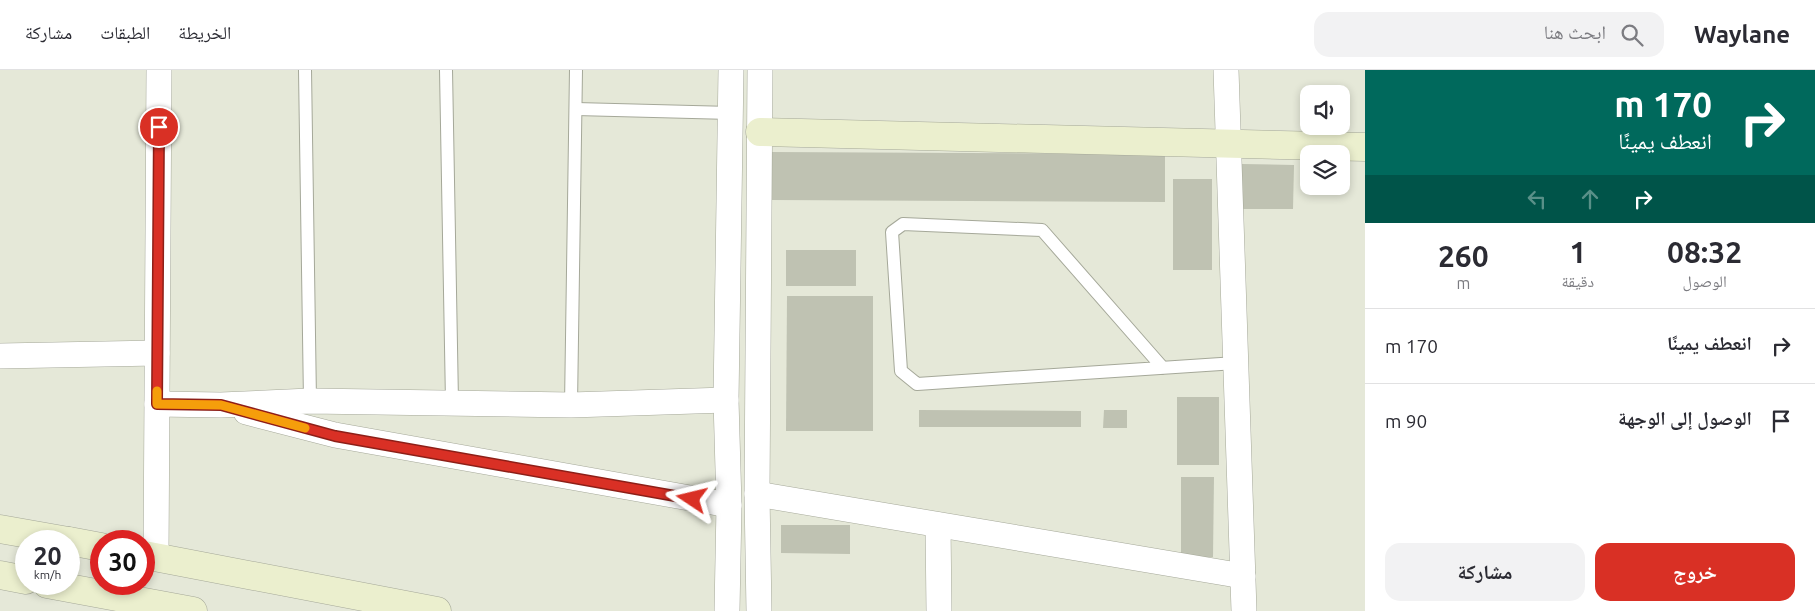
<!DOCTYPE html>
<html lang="ar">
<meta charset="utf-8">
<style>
body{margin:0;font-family:Ubuntu,"Noto Naskh Arabic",sans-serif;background:#f2f2f3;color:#2b2b33;direction:rtl;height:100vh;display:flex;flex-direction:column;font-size:19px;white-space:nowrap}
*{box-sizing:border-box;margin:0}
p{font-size:16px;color:#7c7c81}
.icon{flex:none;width:28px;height:28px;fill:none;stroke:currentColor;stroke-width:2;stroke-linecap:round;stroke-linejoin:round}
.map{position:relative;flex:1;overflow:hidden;direction:ltr}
.details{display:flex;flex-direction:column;background:#fff;width:450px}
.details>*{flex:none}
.guide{background:#00695c;color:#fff;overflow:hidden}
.tools{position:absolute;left:1300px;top:15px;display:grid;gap:10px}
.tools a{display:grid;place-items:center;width:50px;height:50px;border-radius:10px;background:#fff;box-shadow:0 2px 8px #0003;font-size:25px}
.speed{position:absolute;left:15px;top:460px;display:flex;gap:10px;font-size:25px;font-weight:700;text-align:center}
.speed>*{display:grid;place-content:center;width:65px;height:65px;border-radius:50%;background:#fff;box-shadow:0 2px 8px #0003;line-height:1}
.speed small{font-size:12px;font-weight:400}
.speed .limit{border:8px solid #d22;background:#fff;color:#111}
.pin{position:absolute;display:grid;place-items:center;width:42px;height:42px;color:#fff;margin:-21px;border:2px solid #fff;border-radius:50%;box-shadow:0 1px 5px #0007}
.me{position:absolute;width:55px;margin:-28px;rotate:280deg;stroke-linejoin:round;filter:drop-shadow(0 0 4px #0008)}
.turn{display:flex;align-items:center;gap:18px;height:105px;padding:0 20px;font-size:22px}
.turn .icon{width:65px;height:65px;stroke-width:2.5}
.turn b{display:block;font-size:35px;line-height:42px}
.lanes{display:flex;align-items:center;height:48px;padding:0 20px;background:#0003;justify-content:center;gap:25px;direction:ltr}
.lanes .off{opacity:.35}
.eta{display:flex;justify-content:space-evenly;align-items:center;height:85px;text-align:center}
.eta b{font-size:30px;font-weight:700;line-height:35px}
.button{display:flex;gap:10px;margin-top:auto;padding:10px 20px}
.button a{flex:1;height:58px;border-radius:15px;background:#d93025;color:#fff;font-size:20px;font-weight:700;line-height:58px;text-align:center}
.button a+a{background:#f2f2f3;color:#2b2b33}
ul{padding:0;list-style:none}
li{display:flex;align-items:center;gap:15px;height:75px;padding:0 20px;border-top:1px solid #e1e1e2}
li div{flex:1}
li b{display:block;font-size:19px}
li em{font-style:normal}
header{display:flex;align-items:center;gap:30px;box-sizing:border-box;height:70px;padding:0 25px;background:#fff;border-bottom:1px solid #e1e1e2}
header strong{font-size:24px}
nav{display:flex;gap:28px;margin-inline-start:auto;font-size:18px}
.search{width:350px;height:45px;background:#f2f2f3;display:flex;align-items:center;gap:12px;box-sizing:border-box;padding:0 18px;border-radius:15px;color:#7c7c81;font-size:19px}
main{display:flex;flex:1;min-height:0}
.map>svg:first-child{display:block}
.building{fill:#bfc2b2}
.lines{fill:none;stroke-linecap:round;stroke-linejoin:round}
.lane-casing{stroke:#a5a899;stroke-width:14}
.street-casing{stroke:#a5a899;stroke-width:26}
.secondary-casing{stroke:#a5a899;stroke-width:29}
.lane{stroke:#fff;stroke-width:12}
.street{stroke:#fff;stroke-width:25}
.secondary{stroke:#ebefce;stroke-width:28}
.route-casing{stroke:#8d1f18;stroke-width:12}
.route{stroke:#d93025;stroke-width:9}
.slow{stroke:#f59e0b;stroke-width:9}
</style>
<header>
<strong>Waylane</strong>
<div class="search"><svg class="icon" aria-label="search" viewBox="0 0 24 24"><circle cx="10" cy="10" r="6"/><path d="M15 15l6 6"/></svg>ابحث هنا</div>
<nav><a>الخريطة</a><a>الطبقات</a><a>مشاركة</a></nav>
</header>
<main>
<section class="details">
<div class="guide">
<div class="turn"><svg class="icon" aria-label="right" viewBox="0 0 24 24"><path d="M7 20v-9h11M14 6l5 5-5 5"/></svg><div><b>170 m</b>انعطف يمينًا</div></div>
<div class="lanes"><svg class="icon off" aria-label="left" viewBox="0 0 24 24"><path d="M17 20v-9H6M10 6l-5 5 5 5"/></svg><svg class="icon off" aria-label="ahead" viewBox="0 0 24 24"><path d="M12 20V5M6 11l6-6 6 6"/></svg><svg class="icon" aria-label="right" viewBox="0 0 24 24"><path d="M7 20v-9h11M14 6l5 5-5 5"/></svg></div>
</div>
<div class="eta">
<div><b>08:32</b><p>الوصول</p></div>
<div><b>1</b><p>دقيقة</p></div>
<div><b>260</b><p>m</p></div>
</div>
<ul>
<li><svg class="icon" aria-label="right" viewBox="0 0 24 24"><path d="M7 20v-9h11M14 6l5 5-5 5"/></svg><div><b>انعطف يمينًا</b></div><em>170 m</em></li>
<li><svg class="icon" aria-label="arrive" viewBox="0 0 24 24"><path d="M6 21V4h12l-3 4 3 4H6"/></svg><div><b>الوصول إلى الوجهة</b></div><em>90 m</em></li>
</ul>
<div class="button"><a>خروج</a><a>مشاركة</a></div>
</section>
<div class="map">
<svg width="1365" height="541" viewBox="0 0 1365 541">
<rect width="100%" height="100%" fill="#e5e8d8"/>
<g class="building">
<polygon points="772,82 1165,84 1165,132 772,130"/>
<polygon points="1242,94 1294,95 1293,139 1242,139"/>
<rect x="1173" y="109" width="39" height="91"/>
<rect x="786" y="180" width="70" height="36"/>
<polygon points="787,226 873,226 873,361 786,361"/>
<rect x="1177" y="327" width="42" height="68"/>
<polygon points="919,340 1081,341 1081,357 919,357"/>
<polygon points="1104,340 1127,340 1127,358 1103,358"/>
<polygon points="1181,407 1214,407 1213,487 1181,487"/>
<polygon points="781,455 850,455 850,484 781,483"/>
</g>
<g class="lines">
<g class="lane-casing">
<g id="lane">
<polyline points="305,0 310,331"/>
<polyline points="446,0 452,332"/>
<polyline points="576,39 731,43"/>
<polyline points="1163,298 1042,160 903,154 892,162 901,301 917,314 1236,293"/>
<polyline points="571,335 576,0"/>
</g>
</g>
<g class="street-casing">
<g id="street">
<polyline points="1226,0 1244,541"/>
<polyline points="0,286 157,283"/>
<polyline points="157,334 221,335 310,331 571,335 726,330"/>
<polyline points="246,342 335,365 729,435"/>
<polyline points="757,424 1243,506"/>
<polyline points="938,455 939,541"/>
<polyline points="156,487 159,0"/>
<polyline points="727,541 729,435 726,330 731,0"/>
<polyline points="759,541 757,424 760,0"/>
</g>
</g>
<g class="secondary-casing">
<g id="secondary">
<polyline points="760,62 1365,77"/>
<polyline points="0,459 68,471"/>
<polyline points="69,471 101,477"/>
<polyline points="144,485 437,541"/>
<polyline points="0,505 26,510"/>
<polyline points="47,514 193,541"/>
</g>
</g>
<use href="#lane" class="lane"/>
<use href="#street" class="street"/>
<use href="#secondary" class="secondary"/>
</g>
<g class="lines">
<g class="route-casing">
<polyline id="route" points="159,57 157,334 221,335 335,366 692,429"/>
</g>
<use href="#route" class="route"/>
<polyline class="slow" points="157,321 157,334 221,335 305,358"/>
</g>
</svg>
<div class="tools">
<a><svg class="icon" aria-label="sound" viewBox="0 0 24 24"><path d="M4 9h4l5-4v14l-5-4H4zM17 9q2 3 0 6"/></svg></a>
<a><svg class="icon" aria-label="layers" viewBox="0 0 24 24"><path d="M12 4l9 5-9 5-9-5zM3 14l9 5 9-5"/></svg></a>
</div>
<div class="speed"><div>20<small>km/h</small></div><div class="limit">30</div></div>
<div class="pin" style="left:159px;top:57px;background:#d93025"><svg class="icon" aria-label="arrive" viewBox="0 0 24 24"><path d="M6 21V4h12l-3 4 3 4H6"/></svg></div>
<svg class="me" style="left:692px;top:429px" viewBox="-20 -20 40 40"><path d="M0-17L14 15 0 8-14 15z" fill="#d93025" stroke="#fff" stroke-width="4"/></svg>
</div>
</main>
